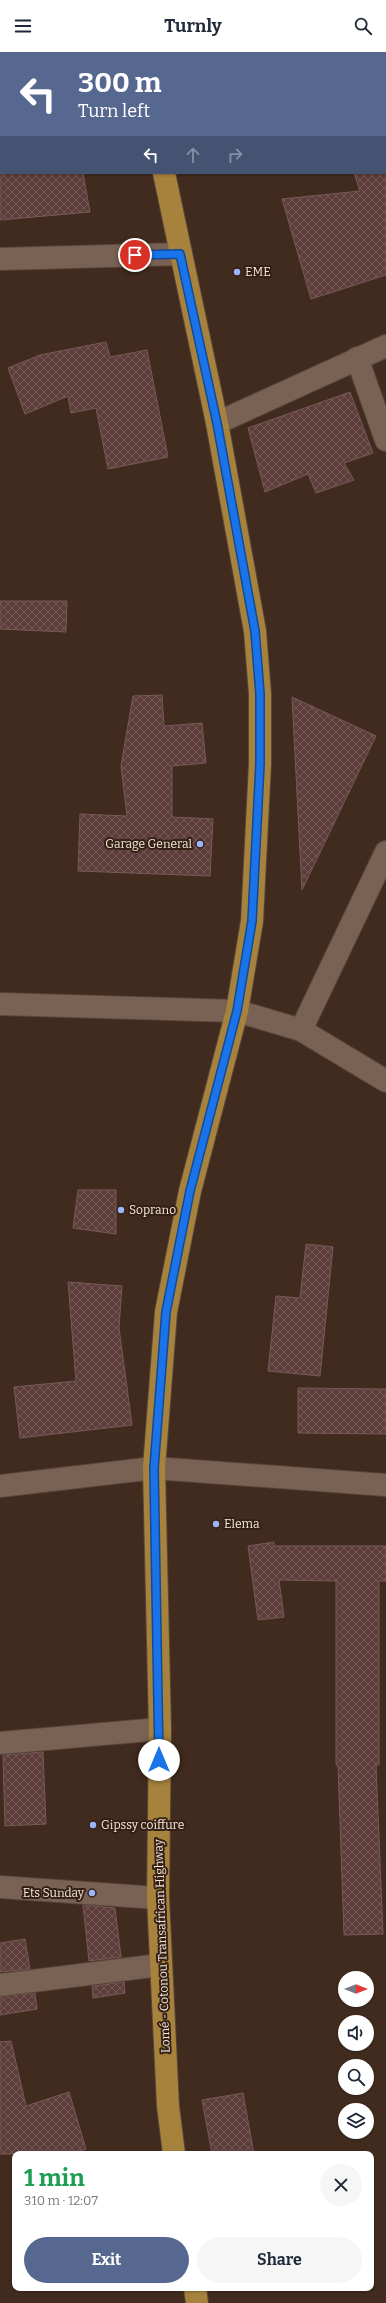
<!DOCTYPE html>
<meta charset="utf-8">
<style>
body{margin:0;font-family:Bitter,serif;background:#f6f6f7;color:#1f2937;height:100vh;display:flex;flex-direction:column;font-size:15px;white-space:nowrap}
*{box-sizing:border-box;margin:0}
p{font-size:13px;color:#747a83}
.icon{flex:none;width:22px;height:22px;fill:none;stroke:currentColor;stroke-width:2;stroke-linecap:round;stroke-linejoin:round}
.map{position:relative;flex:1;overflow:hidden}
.details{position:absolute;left:12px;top:2099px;width:362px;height:140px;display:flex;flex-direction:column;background:#fff;border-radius:8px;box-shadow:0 1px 3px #0004}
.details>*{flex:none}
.hud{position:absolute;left:0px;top:0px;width:386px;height:122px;box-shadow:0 1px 3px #0004;background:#576890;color:#fff;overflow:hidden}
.needle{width:26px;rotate:90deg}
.buttons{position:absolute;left:338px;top:1919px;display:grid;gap:8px}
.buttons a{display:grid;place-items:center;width:36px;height:36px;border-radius:50%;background:#fff;box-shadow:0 1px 3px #0004;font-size:20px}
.pin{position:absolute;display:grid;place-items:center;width:34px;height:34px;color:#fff;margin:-17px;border:2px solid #fff;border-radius:50%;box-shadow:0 1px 4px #0007}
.me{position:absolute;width:44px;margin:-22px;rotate:0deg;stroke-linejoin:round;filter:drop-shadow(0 0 3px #0008)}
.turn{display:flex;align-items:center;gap:14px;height:84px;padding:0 12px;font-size:18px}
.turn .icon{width:52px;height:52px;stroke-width:2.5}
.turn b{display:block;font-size:28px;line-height:34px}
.lanes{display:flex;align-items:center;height:38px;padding:0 12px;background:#0003;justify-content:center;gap:20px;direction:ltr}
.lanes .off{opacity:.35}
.round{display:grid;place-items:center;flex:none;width:42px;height:42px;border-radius:21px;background:#f6f6f7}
.overview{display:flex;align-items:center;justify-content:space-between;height:68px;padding:0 12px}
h1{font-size:24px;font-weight:700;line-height:30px;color:#1e9e55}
.primary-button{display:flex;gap:8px;margin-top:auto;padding:8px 12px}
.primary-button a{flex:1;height:46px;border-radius:24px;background:#576890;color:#fff;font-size:16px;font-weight:700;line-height:46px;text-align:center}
.primary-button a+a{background:#f6f6f7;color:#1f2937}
header{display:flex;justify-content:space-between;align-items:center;height:52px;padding:0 12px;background:#fff;font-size:18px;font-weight:700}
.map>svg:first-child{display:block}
.building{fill:url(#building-cross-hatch);stroke:#775a58}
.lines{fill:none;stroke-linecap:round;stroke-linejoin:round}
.street-casing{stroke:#58463b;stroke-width:24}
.highway-casing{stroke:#58463b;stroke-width:24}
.street{stroke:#796153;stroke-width:22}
.highway{stroke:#a6823c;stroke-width:22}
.route-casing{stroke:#114b97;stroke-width:10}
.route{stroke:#1a73e8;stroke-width:7}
.poi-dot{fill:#9bb4fd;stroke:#352114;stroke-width:1.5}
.labels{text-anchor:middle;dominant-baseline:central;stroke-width:4;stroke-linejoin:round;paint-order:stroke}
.poi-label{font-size:12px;fill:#f5e7df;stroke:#352114;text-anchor:start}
.street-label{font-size:12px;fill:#f5e7df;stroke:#352114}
</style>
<header><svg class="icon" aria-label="menu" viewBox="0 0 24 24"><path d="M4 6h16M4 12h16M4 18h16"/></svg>Turnly<svg class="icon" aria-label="search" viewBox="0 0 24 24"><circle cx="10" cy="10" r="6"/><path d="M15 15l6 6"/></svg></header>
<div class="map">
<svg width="386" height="2251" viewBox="0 0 386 2251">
<defs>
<pattern id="building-cross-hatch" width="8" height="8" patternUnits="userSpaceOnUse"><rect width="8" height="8" fill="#5d3d3a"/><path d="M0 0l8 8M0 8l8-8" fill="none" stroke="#755956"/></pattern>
</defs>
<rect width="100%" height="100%" fill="#402b1e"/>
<g class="building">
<polygon points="0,121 83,121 90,160 0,168"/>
<polygon points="354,121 386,121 386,223 311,247 282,147 360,139"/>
<polygon points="106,290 110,305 147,298 168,405 108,417 96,356 71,361 68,344 25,362 8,316 40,303"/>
<polygon points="350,340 373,401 344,411 354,428 316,441 308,422 265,440 248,376"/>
<polygon points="0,549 67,549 66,580 0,577"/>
<polygon points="162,643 164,674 202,671 206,711 172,714 172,765 213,767 210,824 78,819 80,762 127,764 121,714 133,644"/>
<polygon points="292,645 376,684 302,838"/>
<polygon points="78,1138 116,1138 116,1182 73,1176"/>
<polygon points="306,1192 333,1195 320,1324 268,1319 276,1244 300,1246"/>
<polygon points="68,1230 122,1234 119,1276 132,1373 20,1386 14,1335 76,1329"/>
<polygon points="298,1336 386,1337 386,1382 298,1381"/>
<polygon points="274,1490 274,1494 386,1494 386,1529 379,1529 379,1713 376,1713 383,1882 344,1883 338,1713 336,1713 336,1529 279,1528 284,1565 258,1568 248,1494"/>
<polygon points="43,1700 46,1772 5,1774 3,1703"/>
<polygon points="83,1853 115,1856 121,1905 89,1909"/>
<polygon points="25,1887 30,1917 0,1920 0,1891"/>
<polygon points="124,1930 125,1941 93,1946 92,1934"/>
<polygon points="35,1941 37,1957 0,1963 0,1945"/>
<polygon points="11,1989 26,2054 69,2040 86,2097 71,2102 0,2102 0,1990"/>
<polygon points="243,2041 254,2102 212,2102 202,2048"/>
</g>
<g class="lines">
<g class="street-casing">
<g id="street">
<polyline points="0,207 180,202"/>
<polyline points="357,306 386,388"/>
<polyline points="217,371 386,294"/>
<polyline points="0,952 237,959 301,978 386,1029"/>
<polyline points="301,978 386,800"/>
<polyline points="0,1434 154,1416 386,1433"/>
<polyline points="0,1691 160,1677"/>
<polyline points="0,1835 158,1846"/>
<polyline points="0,1933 160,1913"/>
</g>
</g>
<g class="highway-casing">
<g id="highway">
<polyline points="140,0 140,1"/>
<polyline points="164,121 217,371 255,579 260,642 260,712 252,869 237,959 190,1139 166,1260 154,1416 160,1677 158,1846 168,2054 174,2102"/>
<polyline points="195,2236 197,2251"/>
</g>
</g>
<use href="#street" class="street"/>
<use href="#highway" class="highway"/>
</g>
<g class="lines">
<g class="route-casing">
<polyline id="route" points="135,203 180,202 217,371 255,579 260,642 260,712 252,869 237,959 190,1139 166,1260 154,1416 159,1708"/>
</g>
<use href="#route" class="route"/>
</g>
<g class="poi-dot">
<circle cx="237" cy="220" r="4"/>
<circle cx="200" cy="792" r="4"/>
<circle cx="121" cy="1158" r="4"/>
<circle cx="216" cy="1472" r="4"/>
<circle cx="93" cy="1773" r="4"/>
<circle cx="92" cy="1841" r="4"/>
</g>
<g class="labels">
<g class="poi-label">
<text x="245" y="220">EME</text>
<text x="192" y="792" text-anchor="end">Garage General</text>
<text x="129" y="1158">Soprano</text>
<text x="224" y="1472">Elema</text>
<text x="101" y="1773">Gipssy coiffure</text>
<text x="84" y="1841" text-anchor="end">Ets Sunday</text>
</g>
<g class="street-label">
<text transform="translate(162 1894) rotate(-92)">Lomé - Cotonou Transafrican Highway</text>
</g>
</g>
</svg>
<div class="buttons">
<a><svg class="needle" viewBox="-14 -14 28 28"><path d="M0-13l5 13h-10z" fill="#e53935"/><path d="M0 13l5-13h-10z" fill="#747a83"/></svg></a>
<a><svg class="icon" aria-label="sound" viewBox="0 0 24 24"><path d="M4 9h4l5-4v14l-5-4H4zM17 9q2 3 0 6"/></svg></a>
<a><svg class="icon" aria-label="search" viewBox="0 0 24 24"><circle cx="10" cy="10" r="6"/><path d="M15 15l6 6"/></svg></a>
<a><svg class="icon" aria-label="layers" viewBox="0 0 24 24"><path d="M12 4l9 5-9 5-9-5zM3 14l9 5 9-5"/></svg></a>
</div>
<div class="pin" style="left:135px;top:203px;background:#d93025"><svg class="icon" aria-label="arrive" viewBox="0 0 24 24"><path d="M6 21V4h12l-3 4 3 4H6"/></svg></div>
<svg class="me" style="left:159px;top:1708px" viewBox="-20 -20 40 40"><circle r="19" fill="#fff"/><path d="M0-13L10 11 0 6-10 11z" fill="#1a73e8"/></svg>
<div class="hud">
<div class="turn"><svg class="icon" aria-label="left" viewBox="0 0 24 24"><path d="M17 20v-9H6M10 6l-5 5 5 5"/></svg><div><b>300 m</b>Turn left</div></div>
<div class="lanes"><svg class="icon" aria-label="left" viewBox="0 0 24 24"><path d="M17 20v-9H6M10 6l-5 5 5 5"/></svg><svg class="icon off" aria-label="ahead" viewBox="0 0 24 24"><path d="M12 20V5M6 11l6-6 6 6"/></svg><svg class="icon off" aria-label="right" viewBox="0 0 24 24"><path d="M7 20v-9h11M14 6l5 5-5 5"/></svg></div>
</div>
<section class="details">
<div class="overview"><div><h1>1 min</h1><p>310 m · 12:07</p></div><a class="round"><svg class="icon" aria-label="close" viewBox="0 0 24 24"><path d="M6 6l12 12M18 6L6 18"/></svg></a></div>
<div class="primary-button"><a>Exit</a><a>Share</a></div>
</section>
</div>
